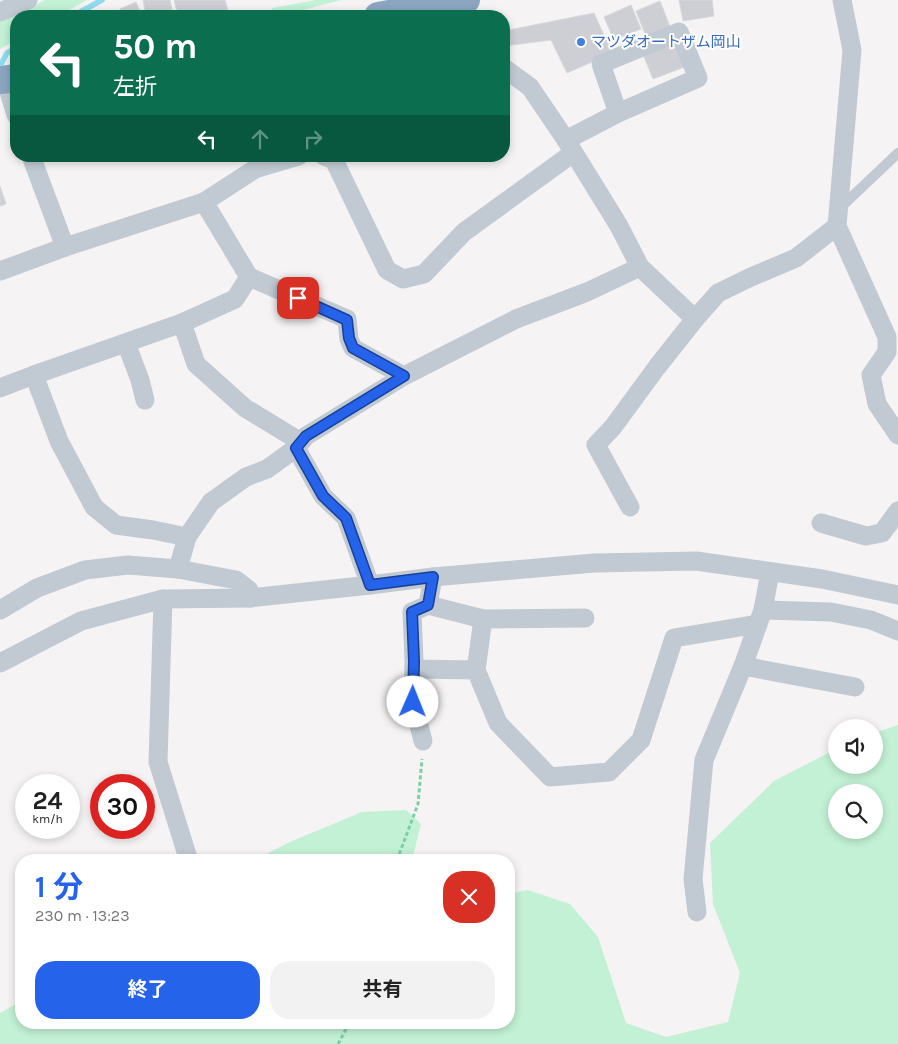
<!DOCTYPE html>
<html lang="ja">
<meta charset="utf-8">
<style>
body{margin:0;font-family:Karla,"Noto Sans JP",sans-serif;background:#f2f2f2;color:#222;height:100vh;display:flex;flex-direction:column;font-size:19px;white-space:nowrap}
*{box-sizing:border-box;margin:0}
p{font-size:16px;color:#767676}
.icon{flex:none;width:28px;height:28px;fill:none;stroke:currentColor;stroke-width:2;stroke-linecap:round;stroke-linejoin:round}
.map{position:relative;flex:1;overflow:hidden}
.sheet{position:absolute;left:15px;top:854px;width:500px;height:175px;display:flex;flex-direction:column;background:#fff;border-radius:20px;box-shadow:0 2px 8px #0003}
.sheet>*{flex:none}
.guide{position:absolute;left:10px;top:10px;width:500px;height:152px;border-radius:20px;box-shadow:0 2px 8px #0003;background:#0b6e4f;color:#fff;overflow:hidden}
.buttons{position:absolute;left:828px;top:719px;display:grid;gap:10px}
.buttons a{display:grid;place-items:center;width:55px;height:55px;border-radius:50%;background:#fff;box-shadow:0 2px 8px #0003;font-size:25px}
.speed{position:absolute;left:15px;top:774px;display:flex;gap:10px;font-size:25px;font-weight:700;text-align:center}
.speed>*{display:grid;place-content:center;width:65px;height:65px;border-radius:50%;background:#fff;box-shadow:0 2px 8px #0003;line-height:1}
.speed small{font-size:12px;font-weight:400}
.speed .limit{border:8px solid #d22;background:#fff;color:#111}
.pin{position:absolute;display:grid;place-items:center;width:42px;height:42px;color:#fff;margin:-21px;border-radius:10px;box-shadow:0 2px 8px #0006}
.me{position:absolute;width:55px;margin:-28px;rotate:1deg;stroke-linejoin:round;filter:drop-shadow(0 0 4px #0008)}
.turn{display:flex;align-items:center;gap:18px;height:105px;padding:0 20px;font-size:22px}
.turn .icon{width:65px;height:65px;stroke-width:2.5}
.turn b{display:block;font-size:35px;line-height:42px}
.lanes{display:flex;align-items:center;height:48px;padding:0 20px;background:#0003;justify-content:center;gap:25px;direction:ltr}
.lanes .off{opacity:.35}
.round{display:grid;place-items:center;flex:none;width:52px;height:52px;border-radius:20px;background:#f2f2f2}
.headline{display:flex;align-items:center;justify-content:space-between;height:85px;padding:0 20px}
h1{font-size:30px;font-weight:700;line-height:38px;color:#2563eb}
.cta{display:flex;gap:10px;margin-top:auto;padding:10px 20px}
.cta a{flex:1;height:58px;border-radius:20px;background:#2563eb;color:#fff;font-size:20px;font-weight:700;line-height:58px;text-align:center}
.cta a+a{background:#f2f2f2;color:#222}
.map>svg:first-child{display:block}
.green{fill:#c3f1d5;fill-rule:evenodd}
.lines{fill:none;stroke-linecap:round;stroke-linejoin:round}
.stream{stroke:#90daee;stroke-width:5.5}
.building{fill:#cdcfd5;stroke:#d7d9de}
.path{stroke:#7ad0a6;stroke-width:3;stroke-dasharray:4 2.5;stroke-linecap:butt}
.lane{stroke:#c1cad2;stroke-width:10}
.street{stroke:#c1cad2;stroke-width:19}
.highway{stroke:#8ba5c1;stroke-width:28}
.route-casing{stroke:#184099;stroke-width:12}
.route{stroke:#2563eb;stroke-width:9}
.shop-dot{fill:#3f7fe0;stroke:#fff;stroke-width:2}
.labels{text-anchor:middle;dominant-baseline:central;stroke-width:4;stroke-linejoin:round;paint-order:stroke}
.shop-label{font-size:15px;fill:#366cbe;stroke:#fff;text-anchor:start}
</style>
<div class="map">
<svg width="898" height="1044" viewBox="0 0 898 1044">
<rect width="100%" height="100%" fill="#f5f3f3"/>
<g class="green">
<polygon points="45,0 87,0 58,16 16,16 16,40 0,49 0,20 28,9"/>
<polygon points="316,0 341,0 299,11 273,15 272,8"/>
<path d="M898,725v319h-898v-31l21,-12v21h488v-128l19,-4 42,14 28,33 28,86 40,14 62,-15 12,-49 -27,-69 -3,-61 64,-62 62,-32v16h38v-32zM874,792v38h-38v-38z"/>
<polygon points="406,810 421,824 412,860 254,860 292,841 362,812"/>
</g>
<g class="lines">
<g class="stream">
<polyline points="73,16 102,0"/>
<polyline points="0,66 7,53 16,48"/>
</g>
</g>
<g class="building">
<polygon points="143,0 170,0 173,15 146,16"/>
<polygon points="174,0 225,0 228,11 204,16 178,16"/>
<polygon points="679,0 712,0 714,16 683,21"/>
<polygon points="660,1 670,27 646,36 636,11"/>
<polygon points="136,2 142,16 123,16 120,9"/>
<polygon points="631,5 641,29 614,40 604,17"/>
<polygon points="594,13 612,53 567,73 551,40 504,46 504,31"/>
<polygon points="667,42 670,50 679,47 687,66 653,79 642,52"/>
<polygon points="0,186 6,204 0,206"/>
</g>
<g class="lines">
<g class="path">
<polyline points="397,860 418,804 422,759"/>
<polyline points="338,1044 350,1022"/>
</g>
<polyline class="lane" points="839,209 898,153"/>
<g class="street">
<polyline points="842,0 852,50 837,226 887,337 887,352 871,375 877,404 898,435"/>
<polyline points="0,12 28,0"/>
<polyline points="504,68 530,87 566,140 619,226 640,267 695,319 718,293 751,277 796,258 837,226"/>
<polyline points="5,79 16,115"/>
<polyline points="566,140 618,113 698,78 679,32 601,64 618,113"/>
<polyline points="31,156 65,247"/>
<polyline points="324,156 334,160 387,270 403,279 424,274 464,232 573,153"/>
<polyline points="0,271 65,247 204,202 255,169 299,156"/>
<polyline points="249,277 347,319 349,339 353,348 404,376"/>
<polyline points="182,323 196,364 245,408 301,442"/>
<polyline points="126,343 140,380 145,400"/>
<polyline points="34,375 59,441 94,507 116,525 153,530 187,537"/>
<polyline points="0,388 34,375 182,323 235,299 249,277 204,202"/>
<polyline points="630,507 596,445 613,427 657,367 695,319"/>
<polyline points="821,523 866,536 882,533 898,511"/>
<polyline points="178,569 187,537 211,502 246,477 267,469 296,448"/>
<polyline points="770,572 763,610 743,666 855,687"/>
<polyline points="370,585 346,518 323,496 296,448 306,436 404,376 516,319 587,292 640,267"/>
<polyline points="163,599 158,762 188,858"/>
<polyline points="428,605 483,619 476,670"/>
<polyline points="0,610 37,588 85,570 128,565 178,569 236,580 249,590 250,598"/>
<polyline points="763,610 831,612 871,620 898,631"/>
<polyline points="483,619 585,618"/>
<polyline points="0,663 81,621 163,599 250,598 370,585 433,577 594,563 696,561 822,579 898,595"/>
<polyline points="414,669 476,670 498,723 550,777 609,772 641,740 674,638 758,624"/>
<polyline points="423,741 413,702 414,661 412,612 428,605 433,577"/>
<polyline points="697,912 693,879 704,760 743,666"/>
</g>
<g class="highway">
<polyline points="378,16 466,0"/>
<polyline points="0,80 16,78"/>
</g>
</g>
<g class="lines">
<g class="route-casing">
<polyline id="route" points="298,298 347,320 349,338 353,348 404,376 306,436 296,448 323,496 346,518 370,585 433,577 428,605 412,612 414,661 413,702"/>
</g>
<use href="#route" class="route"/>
</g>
<circle class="shop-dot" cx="581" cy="42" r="5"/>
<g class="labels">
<g class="shop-label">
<text x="591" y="42">マツダオートザム岡山</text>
</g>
</g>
</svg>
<div class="buttons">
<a><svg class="icon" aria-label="sound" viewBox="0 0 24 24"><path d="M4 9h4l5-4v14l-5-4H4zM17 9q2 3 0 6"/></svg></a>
<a><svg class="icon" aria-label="search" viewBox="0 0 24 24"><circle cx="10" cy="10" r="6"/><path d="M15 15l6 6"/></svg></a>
</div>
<div class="speed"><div>24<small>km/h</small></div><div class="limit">30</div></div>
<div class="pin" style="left:298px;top:298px;background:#d93025"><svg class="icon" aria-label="arrive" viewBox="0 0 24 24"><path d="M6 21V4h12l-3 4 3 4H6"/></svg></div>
<svg class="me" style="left:413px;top:702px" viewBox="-20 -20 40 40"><circle r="19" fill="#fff"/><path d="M0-13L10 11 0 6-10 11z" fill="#2563eb"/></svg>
<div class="guide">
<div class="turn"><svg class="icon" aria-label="left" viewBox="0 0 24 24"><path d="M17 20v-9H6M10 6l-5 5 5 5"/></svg><div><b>50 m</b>左折</div></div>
<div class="lanes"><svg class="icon" aria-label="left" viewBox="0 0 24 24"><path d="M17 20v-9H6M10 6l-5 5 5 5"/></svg><svg class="icon off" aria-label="ahead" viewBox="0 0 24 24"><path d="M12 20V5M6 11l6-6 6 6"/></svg><svg class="icon off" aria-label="right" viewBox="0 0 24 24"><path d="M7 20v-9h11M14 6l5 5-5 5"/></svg></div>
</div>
<section class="sheet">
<div class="headline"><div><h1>1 分</h1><p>230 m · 13:23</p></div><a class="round" style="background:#d93025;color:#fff"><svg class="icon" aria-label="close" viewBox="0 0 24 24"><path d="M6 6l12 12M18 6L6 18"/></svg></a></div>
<div class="cta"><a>終了</a><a>共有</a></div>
</section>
</div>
